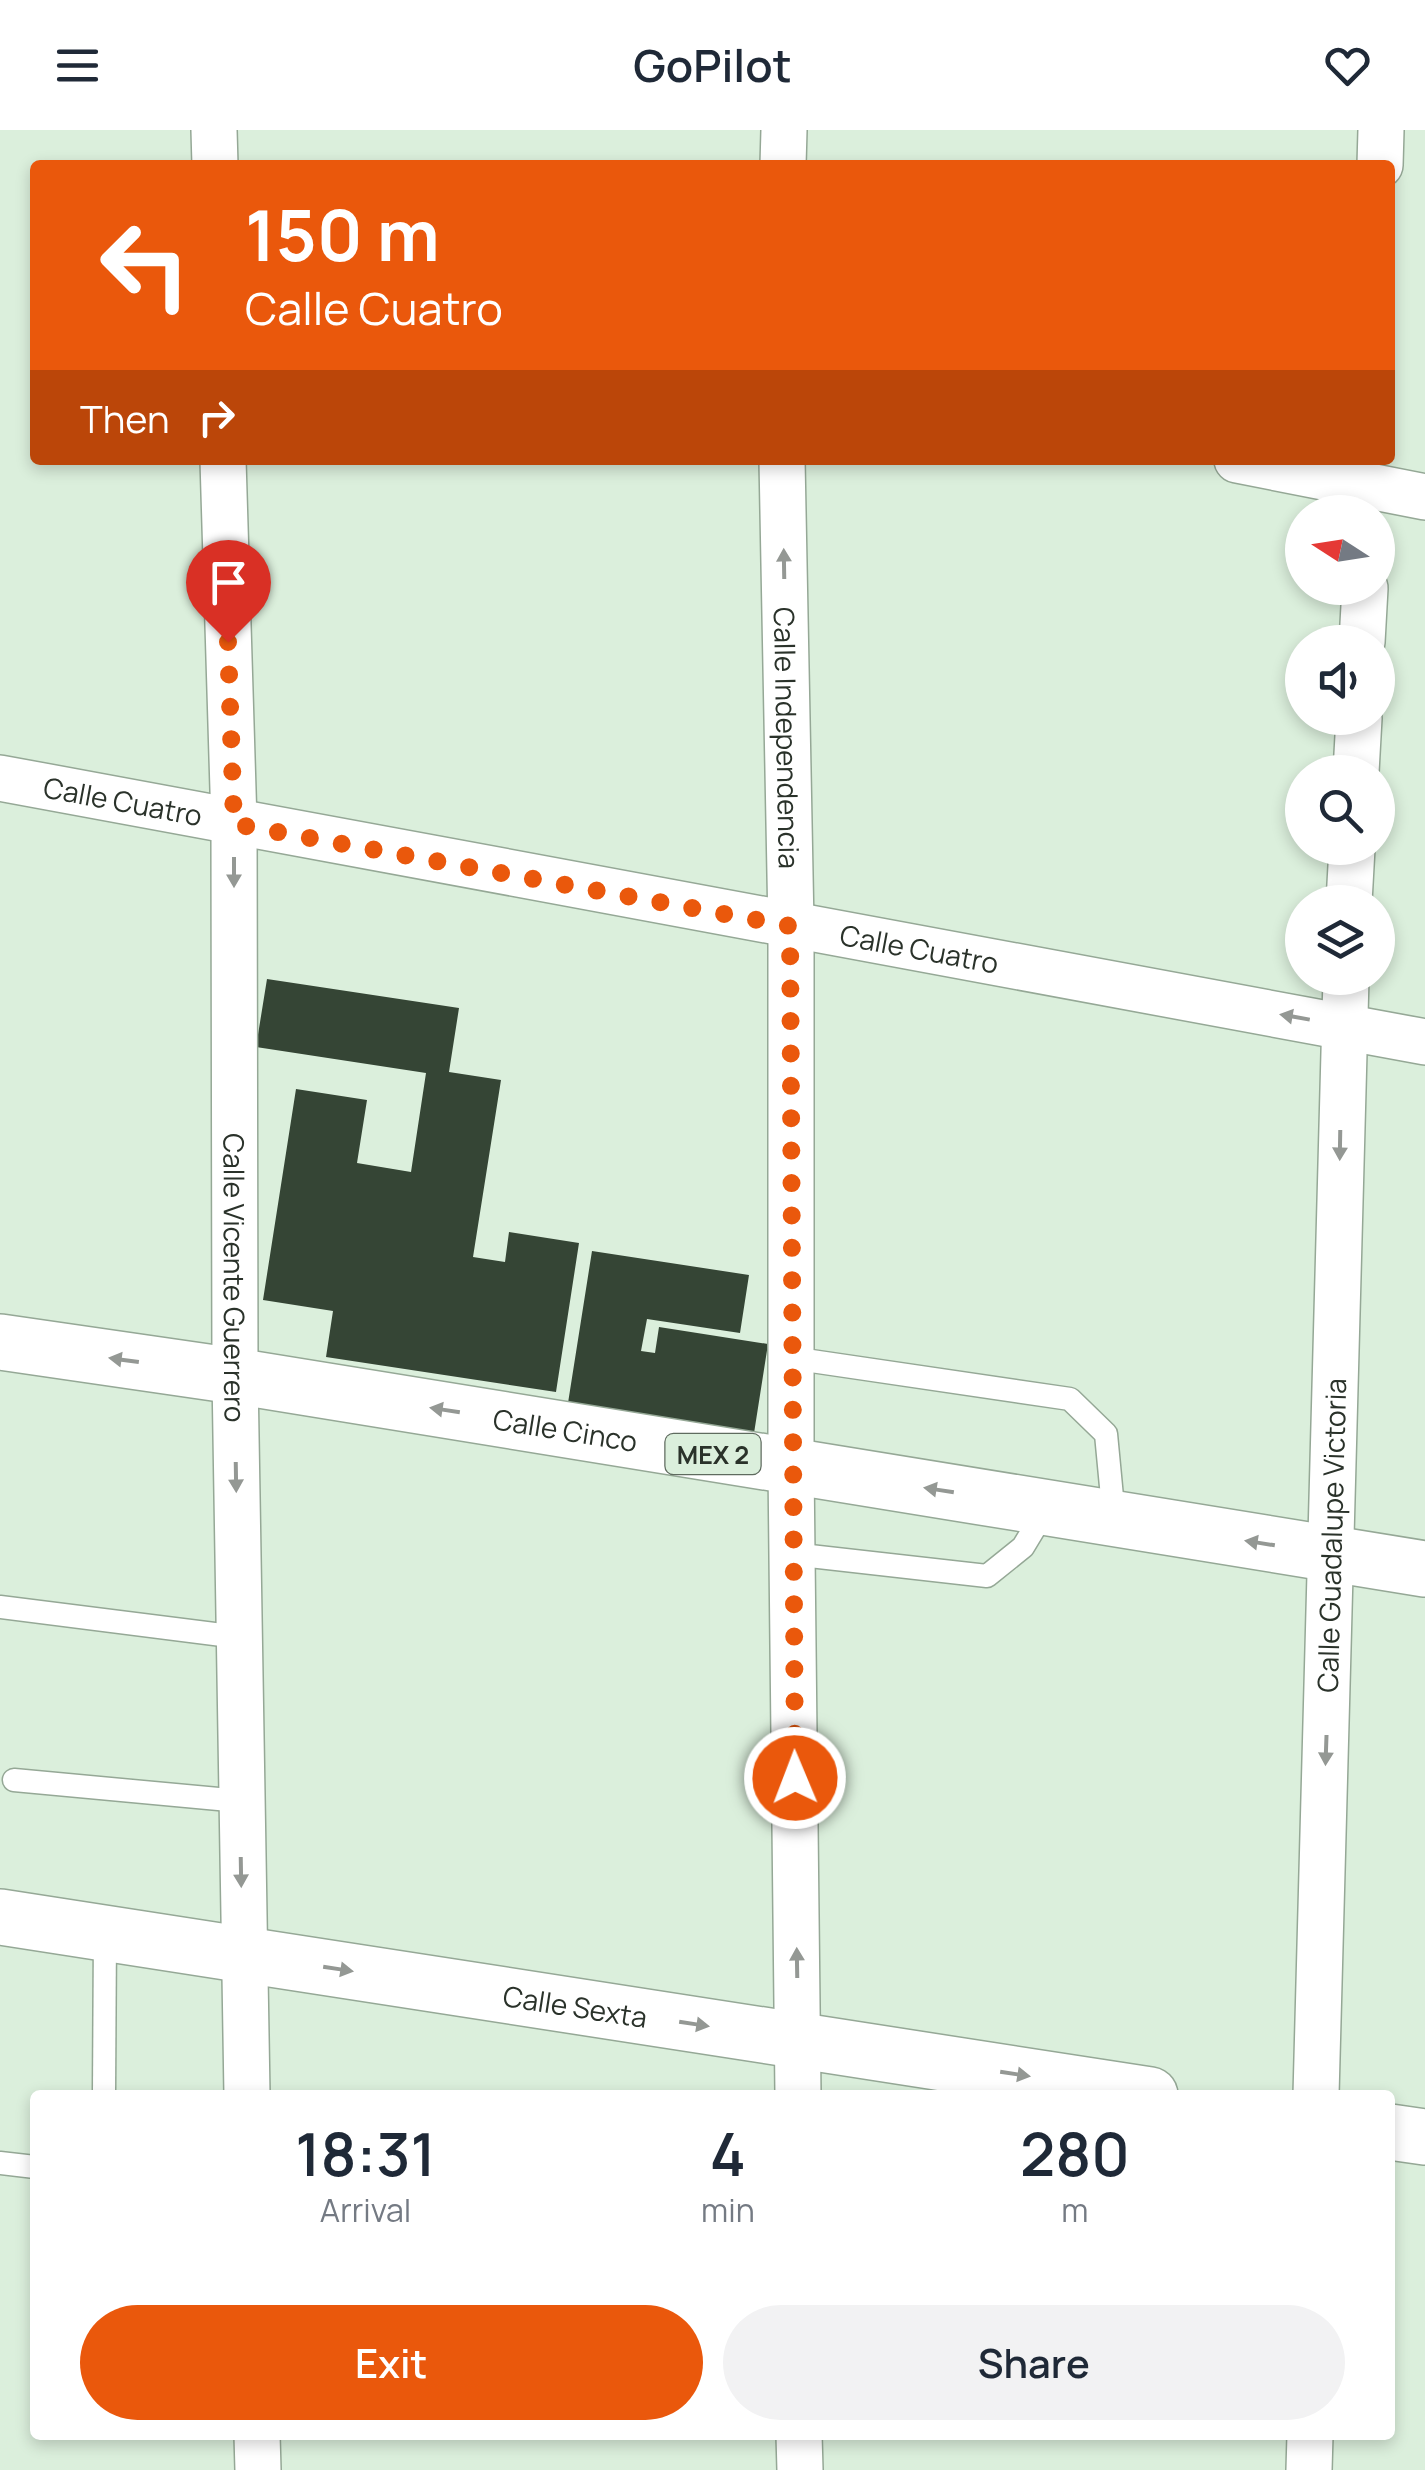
<!DOCTYPE html>
<style>
body{margin:0;font-family:Manrope,sans-serif;background:#f2f2f3;color:#1f2937;height:100vh;display:flex;flex-direction:column;font-size:38px;white-space:nowrap}
*{box-sizing:border-box;margin:0}
p{font-size:32px;color:#747a83}
.icon{flex:none;width:55px;height:55px;fill:none;stroke:currentColor;stroke-width:2;stroke-linecap:round;stroke-linejoin:round}
.map{position:relative;flex:1;overflow:hidden}
.drawer{position:absolute;left:30px;top:1960px;width:1365px;height:350px;display:flex;flex-direction:column;background:#fff;border-radius:10px;box-shadow:0 5px 15px #0003}
.drawer>*{flex:none}
.banner{position:absolute;left:30px;top:30px;width:1365px;height:305px;border-radius:10px;box-shadow:0 5px 15px #0003;background:#ea580c;color:#fff;overflow:hidden}
.needle{width:65px;rotate:282deg}
.buttons{position:absolute;left:1285px;top:365px;display:grid;gap:20px}
.buttons a{display:grid;place-items:center;width:110px;height:110px;border-radius:50%;background:#fff;box-shadow:0 5px 15px #0003;font-size:50px}
.pin{position:absolute;display:grid;place-items:center;width:85px;height:85px;color:#fff;margin:-102px -42px;border-radius:50% 50% 50% 0;rotate:-45deg;box-shadow:0 0 10px #0007}
.pin .icon{rotate:45deg}
.me{position:absolute;width:110px;margin:-55px;rotate:359deg;stroke-linejoin:round;filter:drop-shadow(0 0 8px #0008)}
.turn{display:flex;align-items:center;gap:35px;height:210px;padding:0 50px;font-size:45px}
.turn .icon{width:130px;height:130px;stroke-width:2.5}
.turn b{display:block;font-size:70px;line-height:85px}
.then{display:flex;align-items:center;height:95px;padding:0 50px;background:#0003;gap:20px;font-size:38px}
.eta{display:flex;justify-content:space-evenly;align-items:center;height:170px;text-align:center}
.eta b{font-size:60px;font-weight:600;line-height:70px}
.button{display:flex;gap:20px;margin-top:auto;padding:20px 50px}
.button a{flex:1;height:115px;border-radius:60px;background:#ea580c;color:#fff;font-size:40px;font-weight:600;line-height:115px;text-align:center}
.button a+a{background:#f2f2f3;color:#1f2937}
header{display:flex;justify-content:space-between;align-items:center;height:130px;padding:0 50px;background:#fff;font-size:45px;font-weight:600}
.map>svg:first-child{display:block}
.building{fill:#354535}
.lines{fill:none;stroke-linecap:round;stroke-linejoin:round}
.lane-casing{stroke:#95a896;stroke-width:25}
.street-casing{stroke:#95a896;stroke-width:48}
.primary-casing{stroke:#95a896;stroke-width:58}
.lane{stroke:#fff;stroke-width:22}
.street{stroke:#fff;stroke-width:45}
.primary{stroke:#fff;stroke-width:55}
.oneway{fill:#949894}
.route{stroke:#ea580c;stroke-width:18;stroke-dasharray:0 32.4}
.labels{text-anchor:middle;dominant-baseline:central;stroke-width:10;stroke-linejoin:round;paint-order:stroke}
.shield{fill:#dbefdc;stroke:#5f6b5f;stroke-width:2.5}
.shield-label{font-size:25px;font-weight:bold;fill:#2a322a}
.street-label{font-size:28px;fill:#2a322a;stroke:#dbefdc}
</style>
<header><svg class="icon" aria-label="menu" viewBox="0 0 24 24"><path d="M4 6h16M4 12h16M4 18h16"/></svg>GoPilot<svg class="icon" aria-label="heart" viewBox="0 0 24 24"><path d="M12 20l-8-8c-3-5 5-10 8-4 3-6 11-1 8 4z"/></svg></header>
<div class="map">
<svg width="1425" height="2340" viewBox="0 0 1425 2340">
<rect width="100%" height="100%" fill="#dbefdc"/>
<g class="building">
<polygon points="267,849 459,878 449,942 501,950 473,1127 505,1132 509,1102 579,1113 556,1262 326,1227 333,1181 263,1170 296,959 367,970 357,1033 411,1042 426,943 256,917"/>
<polygon points="592,1121 749,1145 740,1203 647,1189 641,1221 655,1223 659,1197 768,1214 752,1316 568,1273"/>
</g>
<g class="lines">
<g class="lane-casing">
<g id="lane">
<polyline points="791,1228 1070,1269 1106,1304 1114,1388"/>
<polyline points="792,1424 987,1446 1023,1417 1046,1379"/>
<polyline points="0,1477 238,1507"/>
<polyline points="14,1650 240,1671"/>
<polyline points="104,1963 105,1803"/>
<polyline points="0,2033 35,2037"/>
</g>
</g>
<g class="street-casing">
<g id="street">
<polyline points="214,0 215,35"/>
<polyline points="783,35 784,0"/>
<polyline points="1380,35 1381,0"/>
<path id="s1" d="M223,330l11,363 1,553 12,719"/>
<path id="s2" d="M782,330l9,466v540l7,629"/>
<polyline points="1237,330 1425,367"/>
<polyline points="1362,512 1365,458"/>
<polyline points="1356,642 1359,588"/>
<path id="s3" d="M0,648l1425,264"/>
<polyline points="1349,772 1352,718"/>
<path id="s4" d="M1316,1965l30,-1117"/>
<polyline points="257,2305 258,2340"/>
<polyline points="799,2305 800,2340"/>
<polyline points="1309,2340 1310,2305"/>
</g>
</g>
<g class="primary-casing">
<g id="primary">
<path id="s5" d="M0,1212l235,34 1190,193"/>
<path id="s6" d="M0,1787l1150,178"/>
<polyline points="1390,2002 1425,2007"/>
</g>
</g>
<use href="#lane" class="lane"/>
<use href="#street" class="street"/>
<use href="#primary" class="primary"/>
</g>
<defs><path id="oneway-solid" d="M-6-.8H1V-3.2L6.5 0L1 3.2V.8H-6Z" transform="scale(2.5)"/></defs>
<g class="oneway">
<use href="#oneway-solid" transform="translate(784 434) rotate(-91)"/>
<use href="#oneway-solid" transform="translate(234 742) rotate(90)"/>
<use href="#oneway-solid" transform="translate(1295 887) rotate(-170)"/>
<use href="#oneway-solid" transform="translate(1340 1015) rotate(91)"/>
<use href="#oneway-solid" transform="translate(124 1230) rotate(-172)"/>
<use href="#oneway-solid" transform="translate(445 1280) rotate(-171)"/>
<use href="#oneway-solid" transform="translate(236 1347) rotate(89)"/>
<use href="#oneway-solid" transform="translate(939 1360) rotate(-171)"/>
<use href="#oneway-solid" transform="translate(1260 1413) rotate(-171)"/>
<use href="#oneway-solid" transform="translate(1326 1620) rotate(92)"/>
<use href="#oneway-solid" transform="translate(241 1742) rotate(89)"/>
<use href="#oneway-solid" transform="translate(797 1833) rotate(-91)"/>
<use href="#oneway-solid" transform="translate(338 1839) rotate(9)"/>
<use href="#oneway-solid" transform="translate(694 1894) rotate(9)"/>
<use href="#oneway-solid" transform="translate(1015 1944) rotate(9)"/>
</g>
<g class="lines">
<polyline class="route" points="228,512 234,694 790,796 795,1648"/>
</g>
<g class="labels">
<rect class="shield" x="665.5" y="1304" width="95" height="40" rx="8"/>
<g class="shield-label">
<text x="713" y="1324">MEX 2</text>
</g>
<g class="street-label">
<text stroke="none"><textPath href="#s2" startOffset="278">Calle Independencia</textPath></text>
<text stroke="none"><textPath href="#s3" startOffset="125">Calle Cuatro</textPath></text>
<text stroke="none"><textPath href="#s3" startOffset="935">Calle Cuatro</textPath></text>
<text stroke="none"><textPath href="#s1" startOffset="818">Calle Vicente Guerrero</textPath></text>
<text stroke="none"><textPath href="#s5" startOffset="572">Calle Cinco</textPath></text>
<text stroke="none"><textPath href="#s4" startOffset="560">Calle Guadalupe Victoria</textPath></text>
<text stroke="none"><textPath href="#s6" startOffset="582">Calle Sexta</textPath></text>
</g>
</g>
</svg>
<div class="buttons">
<a><svg class="needle" viewBox="-14 -14 28 28"><path d="M0-13l5 13h-10z" fill="#e53935"/><path d="M0 13l5-13h-10z" fill="#747a83"/></svg></a>
<a><svg class="icon" aria-label="sound" viewBox="0 0 24 24"><path d="M4 9h4l5-4v14l-5-4H4zM17 9q2 3 0 6"/></svg></a>
<a><svg class="icon" aria-label="search" viewBox="0 0 24 24"><circle cx="10" cy="10" r="6"/><path d="M15 15l6 6"/></svg></a>
<a><svg class="icon" aria-label="layers" viewBox="0 0 24 24"><path d="M12 4l9 5-9 5-9-5zM3 14l9 5 9-5"/></svg></a>
</div>
<div class="pin" style="left:228px;top:512px;background:#d93025"><svg class="icon" aria-label="arrive" viewBox="0 0 24 24"><path d="M6 21V4h12l-3 4 3 4H6"/></svg></div>
<svg class="me" style="left:795px;top:1648px" viewBox="-20 -20 40 40"><circle r="17" fill="#ea580c" stroke="#fff" stroke-width="3"/><path d="M0-11L8 9 0 5-8 9z" fill="#fff"/></svg>
<div class="banner">
<div class="turn"><svg class="icon" aria-label="left" viewBox="0 0 24 24"><path d="M17 20v-9H6M10 6l-5 5 5 5"/></svg><div><b>150 m</b>Calle Cuatro</div></div>
<div class="then">Then<svg class="icon" aria-label="right" viewBox="0 0 24 24"><path d="M7 20v-9h11M14 6l5 5-5 5"/></svg></div>
</div>
<section class="drawer">
<div class="eta">
<div><b>18:31</b><p>Arrival</p></div>
<div><b>4</b><p>min</p></div>
<div><b>280</b><p>m</p></div>
</div>
<div class="button"><a>Exit</a><a>Share</a></div>
</section>
</div>
